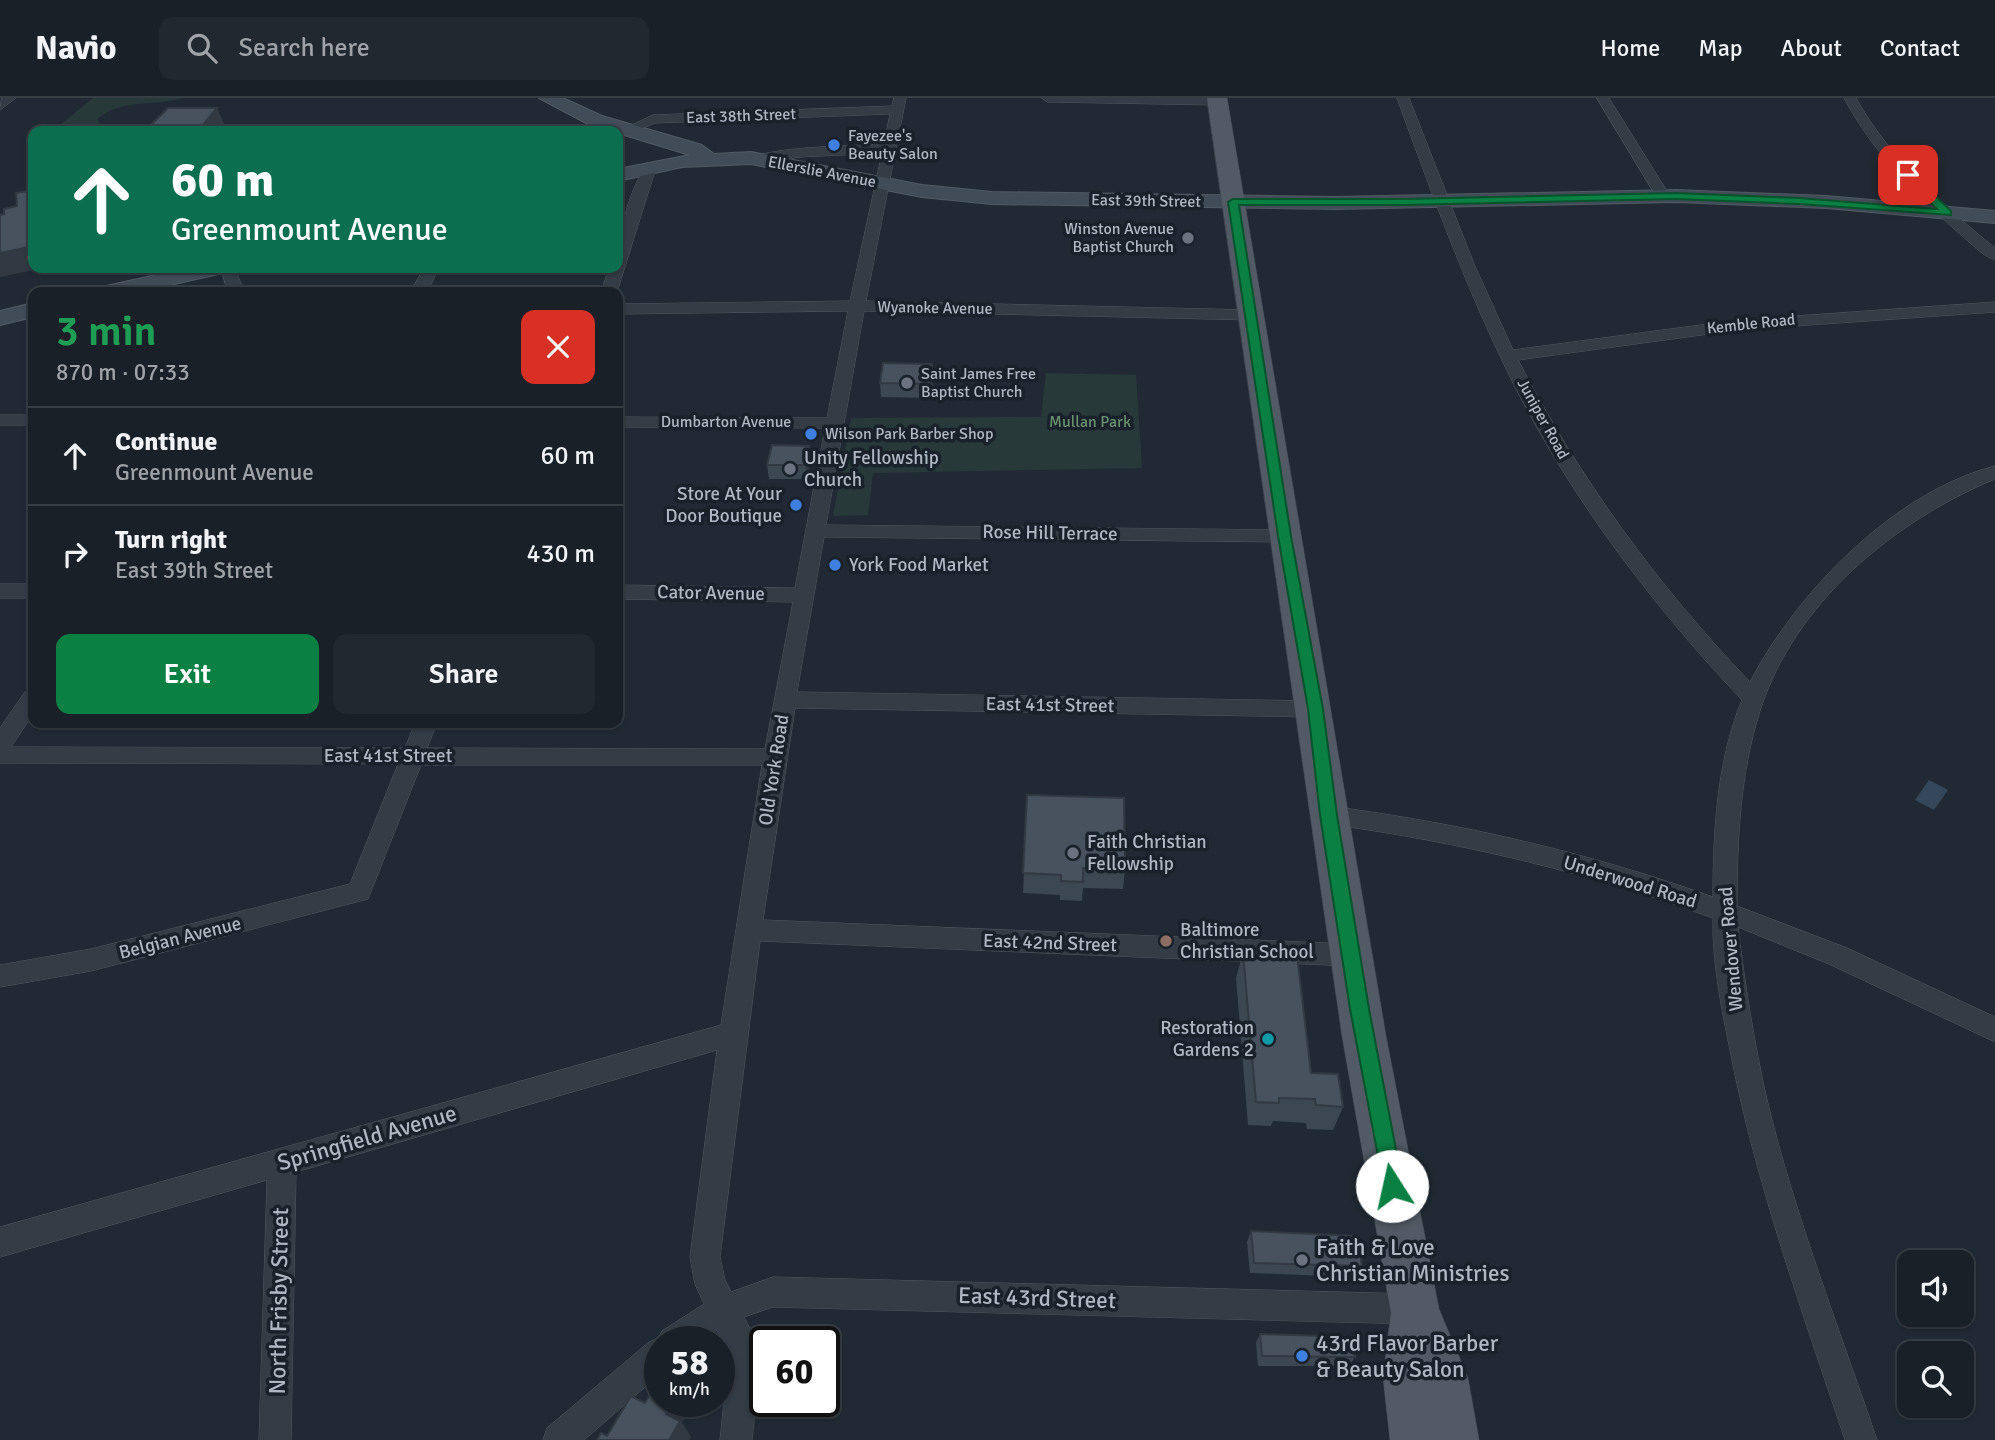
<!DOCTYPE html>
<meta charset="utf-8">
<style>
body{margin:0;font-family:Signika,sans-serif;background:#22282f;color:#f1f3f6;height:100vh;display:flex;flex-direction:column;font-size:26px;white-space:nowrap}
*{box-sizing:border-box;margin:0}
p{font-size:23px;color:#9fa3a7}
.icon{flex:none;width:38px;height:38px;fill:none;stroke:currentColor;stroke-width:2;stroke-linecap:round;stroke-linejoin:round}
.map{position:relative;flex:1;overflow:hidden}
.drawer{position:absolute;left:28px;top:189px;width:595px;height:441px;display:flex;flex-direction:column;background:#192027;border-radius:14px;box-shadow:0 2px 5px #0004,0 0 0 2px #373e44}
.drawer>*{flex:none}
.hud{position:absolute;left:28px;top:28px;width:595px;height:147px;border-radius:14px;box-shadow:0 2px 5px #0004,0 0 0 2px #373e44;background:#0b6e4f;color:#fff;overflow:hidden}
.buttons{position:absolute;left:1897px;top:1152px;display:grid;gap:14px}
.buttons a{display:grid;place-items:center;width:77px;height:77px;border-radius:14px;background:#192027;box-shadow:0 2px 5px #0004,0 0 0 2px #373e44;font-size:35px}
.speed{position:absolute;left:644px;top:1228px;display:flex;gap:14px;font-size:35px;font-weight:700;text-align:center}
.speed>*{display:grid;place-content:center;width:91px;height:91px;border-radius:50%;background:#192027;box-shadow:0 2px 5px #0004,0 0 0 2px #373e44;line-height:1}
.speed small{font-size:18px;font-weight:400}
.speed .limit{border:4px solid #111;border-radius:10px;background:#fff;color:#111}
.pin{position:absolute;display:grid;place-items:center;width:60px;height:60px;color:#fff;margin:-30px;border-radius:14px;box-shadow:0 4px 10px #0006}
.me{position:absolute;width:77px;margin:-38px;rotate:350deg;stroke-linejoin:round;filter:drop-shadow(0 0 5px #0008)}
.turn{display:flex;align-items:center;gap:24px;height:147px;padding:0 28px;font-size:32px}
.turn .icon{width:91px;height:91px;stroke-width:2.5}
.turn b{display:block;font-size:49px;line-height:60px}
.round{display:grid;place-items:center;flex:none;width:74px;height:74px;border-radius:14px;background:#22282f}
.summary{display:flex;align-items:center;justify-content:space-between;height:119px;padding:0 28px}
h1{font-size:42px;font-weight:600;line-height:52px;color:#1e9e55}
.button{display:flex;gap:14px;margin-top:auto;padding:14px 28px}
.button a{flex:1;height:80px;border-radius:14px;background:#0b8043;color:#fff;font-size:28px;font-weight:600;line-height:80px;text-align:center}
.button a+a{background:#22282f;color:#f1f3f6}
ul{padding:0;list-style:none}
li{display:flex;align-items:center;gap:21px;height:98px;padding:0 28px;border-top:2px solid #373e44}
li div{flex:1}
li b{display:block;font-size:26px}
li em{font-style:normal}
header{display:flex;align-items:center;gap:42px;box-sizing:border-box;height:98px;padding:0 35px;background:#192027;border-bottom:2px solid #373e44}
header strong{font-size:33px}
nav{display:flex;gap:38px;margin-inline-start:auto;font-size:24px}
.search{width:490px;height:63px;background:#22282f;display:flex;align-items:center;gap:18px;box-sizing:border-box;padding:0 24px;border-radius:14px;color:#9fa3a7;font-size:26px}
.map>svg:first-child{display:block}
.green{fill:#273a39}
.water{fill:#35475b}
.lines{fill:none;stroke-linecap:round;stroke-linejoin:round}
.street-casing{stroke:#515a63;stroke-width:1}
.secondary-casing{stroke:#515a63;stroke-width:2}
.primary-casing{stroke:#3d454f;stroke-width:1}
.street{fill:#343c45;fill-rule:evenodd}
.secondary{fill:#424c58;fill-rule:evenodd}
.primary{fill:#525b65;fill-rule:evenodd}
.wall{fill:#3d4751}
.shaded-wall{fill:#323942}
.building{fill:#47525e;stroke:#323942;stroke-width:2}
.route{fill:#0b8043;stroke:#07532c;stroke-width:2}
.shop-dot{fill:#3f7fe0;stroke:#19212a;stroke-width:2.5}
.worship-dot{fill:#6b7280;stroke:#19212a;stroke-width:2.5}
.education-dot{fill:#8d6e63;stroke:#19212a;stroke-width:2.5}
.culture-dot{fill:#0f9aa8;stroke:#19212a;stroke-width:2.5}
.labels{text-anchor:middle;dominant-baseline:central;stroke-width:7;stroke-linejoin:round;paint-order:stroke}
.far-street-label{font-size:16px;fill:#aeb7c2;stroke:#19212a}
.far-poi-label{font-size:16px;fill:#aeb7c2;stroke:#19212a;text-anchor:start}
.far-park-label{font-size:16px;fill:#68916f;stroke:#19212a}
.poi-label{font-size:19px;fill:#aeb7c2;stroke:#19212a;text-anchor:start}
.street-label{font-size:19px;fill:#aeb7c2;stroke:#19212a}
.near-street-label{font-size:23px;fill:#aeb7c2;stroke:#19212a}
.near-poi-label{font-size:23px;fill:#aeb7c2;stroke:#19212a;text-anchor:start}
</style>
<header>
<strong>Navio</strong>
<div class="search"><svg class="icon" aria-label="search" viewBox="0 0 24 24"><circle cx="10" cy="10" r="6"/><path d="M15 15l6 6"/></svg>Search here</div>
<nav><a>Home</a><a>Map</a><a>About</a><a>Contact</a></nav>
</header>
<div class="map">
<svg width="1995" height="1342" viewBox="0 0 1995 1342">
<rect width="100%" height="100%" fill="#212a34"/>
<g class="green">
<path d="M93,0h89c-31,9 -60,0 -85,21l6,12h-50z"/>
<polygon points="1046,275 1136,277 1142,370 873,375 868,417 833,418 851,320 1041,319"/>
</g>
<polygon class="water" points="1929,682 1948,692 1934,712 1915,702"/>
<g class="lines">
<g class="street-casing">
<g id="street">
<polygon points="2,0 16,0 0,12"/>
<path d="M894,0h12l-40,203 386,9 8,5 -8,5 -388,-9 -38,214 458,5 10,6 -10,6 -460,-5 -27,155 518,9 8,2 3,6 -3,6 -8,2 -520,-9 -32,212 588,24 9,3 4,8 -4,8 -9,3 -591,-25 -40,316 5,23 6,12 42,-15 641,17 11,4 4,11 -4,11 -11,4 -641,-17 -29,10 17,34 -9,89h-32l9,-87 -12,-23 -19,12h-38v32l-76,66h-41l4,-12 102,-86 10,-4 3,-7 42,-27 -9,-20 -5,-27 27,-207 -421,122 -5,268h-32l8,-260 -267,77v-30l721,-202 41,-260h-341l-53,134 -277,72 -91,16v-22l91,-16 259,-65 48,-120 -398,-1v-35l25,-36 8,-2v24l-22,33 394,1 10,-25h22l-10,25 338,1 28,-147 -175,-3v-14l177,3 30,-160 -207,-1v-10l209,1 21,-107 -230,3v-10l232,-3 32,-148 -82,4 -41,6 -7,-4c16,-13 107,-13 132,-15l6,-30 -235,9 -27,11 -7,-4 32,-15 239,-9z"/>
<polygon points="1042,0 1220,0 1223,3 1217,7 1048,4"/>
<path d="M1397,0h12l65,166 39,86 225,-30 257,-18v10l-257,18 -220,30c61,118 140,226 232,322 47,-90 144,-190 245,-216v13c-101,42 -201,124 -235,232 -20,62 -23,130 -23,195l110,42 148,69v25l-166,-78 -91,-37c7,58 16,115 29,173 28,116 72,228 110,340h-32c-42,-127 -88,-253 -114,-385 -9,-44 -19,-92 -18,-137 -126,-46 -253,-76 -385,-94l-8,-3 -4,-6 4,-6 8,-3c132,17 259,46 385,91 0,-65 4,-137 29,-197 -90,-95 -170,-201 -229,-317 -46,-92 -81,-189 -116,-285z"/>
<polygon points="1597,0 1609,0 1670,98 1668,101 1658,101"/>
<path d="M1844,0h12c34,61 85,106 139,150v12c-13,-4 -25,-18 -35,-26 -46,-40 -87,-82 -116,-136z"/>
<path d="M648,65l12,3 -6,8 -37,118h-16l8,-24h9c0,-33 10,-78 30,-105z"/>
<polygon points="221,170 235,170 244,194 228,194"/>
<polygon points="424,170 439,170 427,194 411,194"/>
<rect x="0" y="317" width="33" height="10"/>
<rect x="0" y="486" width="33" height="14"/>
</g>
</g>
<g class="secondary-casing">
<g id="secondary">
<polygon points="539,0 563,0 602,18 702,47 714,56 751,54 922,87 992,94 1336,99 1676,92 1826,98 1995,113 1995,125 1826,110 1676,104 1336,111 992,106 922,99 751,66 682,69 618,83 618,71 690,57 588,26"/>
<polygon points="187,170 226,170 223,175 139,194 99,194 102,189"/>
<polygon points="33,205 33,219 0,227 0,213"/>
</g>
</g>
<g class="primary-casing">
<polygon id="primary" points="1207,0 1227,0 1386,938 1439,1211 1468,1280 1479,1342 1390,1342 1383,1279 1391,1215 1342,938"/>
</g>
<use href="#street" class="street"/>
<use href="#secondary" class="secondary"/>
<use href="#primary" class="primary"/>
</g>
<g class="wall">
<polygon points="933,280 931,300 881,299 880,285"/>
<polygon points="809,348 811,362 807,381 769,381 767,367"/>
<polygon points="1027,697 1125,771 1123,791 1083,790 1082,803 1060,802 1060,797 1023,795"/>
<polygon points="1243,855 1311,975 1343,1009 1333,1032 1307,1031 1306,1025 1273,1023 1271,1028 1248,1027 1236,880"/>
<polygon points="1251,1133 1362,1168 1357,1179 1250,1175 1247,1144"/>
<polygon points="1260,1236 1355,1259 1349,1268 1258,1268 1256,1245"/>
</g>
<g class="shaded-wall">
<polygon points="217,10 226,30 224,33 198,33"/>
<polygon points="33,148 33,170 43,170 0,179 0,155"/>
<polygon points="932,266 933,280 931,300 930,286"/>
<polygon points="809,348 811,362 807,381 805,367"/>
<polygon points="673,1304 683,1304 688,1312 682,1325 691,1339 689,1342 669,1342 666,1316"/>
</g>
<g class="building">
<polygon points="168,10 217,10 198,33 145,33"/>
<polygon points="33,92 33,148 0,155 0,117 4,116 4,111 17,108 16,95"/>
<polygon points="883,265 932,266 930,286 880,285"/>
<polygon points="772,347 809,348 805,367 767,367"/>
<polygon points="1027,697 1124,700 1125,771 1083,770 1083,784 1061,783 1061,777 1023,775"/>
<polygon points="1243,855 1297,857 1311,975 1338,976 1343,1009 1316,1007 1315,1001 1279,1000 1279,1005 1256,1004"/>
<polygon points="1251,1133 1358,1138 1362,1168 1254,1165"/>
<polygon points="1260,1236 1352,1239 1355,1259 1262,1258"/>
<polygon points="657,1285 660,1286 660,1304 673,1304 666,1316 680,1323 669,1342 597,1342 601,1335 607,1338 631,1298 645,1305"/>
</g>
<polygon class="route" points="1904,75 1911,75 1951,113 1951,117 1799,106 1676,101 1405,107 1239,107 1291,438 1323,611 1337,717 1369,911 1403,1088 1400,1095 1392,1098 1385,1095 1350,911 1320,717 1308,611 1278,438 1228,104 1233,101 1405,101 1676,95 1799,100 1937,111 1904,79"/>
<g class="shop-dot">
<circle cx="834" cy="47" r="7"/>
<circle cx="811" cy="336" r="7"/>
<circle cx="796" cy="407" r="7"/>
<circle cx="835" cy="467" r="7"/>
<circle cx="1302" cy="1258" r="7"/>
</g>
<g class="worship-dot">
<circle cx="1188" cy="140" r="7"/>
<circle cx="907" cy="285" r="7"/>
<circle cx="790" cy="371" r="7"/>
<circle cx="1073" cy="755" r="7"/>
<circle cx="1302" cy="1162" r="7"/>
</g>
<circle class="education-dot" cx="1166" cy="843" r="7"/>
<circle class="culture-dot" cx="1268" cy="941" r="7"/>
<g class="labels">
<g class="far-street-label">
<text transform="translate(741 18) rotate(-2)">East 38th Street</text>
<text transform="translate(822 74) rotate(11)">Ellerslie Avenue</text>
<text transform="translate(1146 103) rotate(1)">East 39th Street</text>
<text transform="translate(935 210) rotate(1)">Wyanoke Avenue</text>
<text transform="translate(1751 226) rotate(-6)">Kemble Road</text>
<text transform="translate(1543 321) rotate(61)">Juniper Road</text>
<text x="726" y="324">Dumbarton Avenue</text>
</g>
<g class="far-poi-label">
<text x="848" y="38">Fayezee's<tspan x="848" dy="18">Beauty Salon</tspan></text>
<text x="1174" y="131" text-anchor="end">Winston Avenue<tspan x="1174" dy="18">Baptist Church</tspan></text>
<text x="921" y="276">Saint James Free<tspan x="921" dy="18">Baptist Church</tspan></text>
<text x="825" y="336">Wilson Park Barber Shop</text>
</g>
<g class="far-park-label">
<text x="1090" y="324">Mullan Park</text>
</g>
<g class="poi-label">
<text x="804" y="360">Unity Fellowship<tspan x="804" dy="22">Church</tspan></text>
<text x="782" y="396" text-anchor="end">Store At Your<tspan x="782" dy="22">Door Boutique</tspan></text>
<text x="849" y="467">York Food Market</text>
<text x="1087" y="744">Faith Christian<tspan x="1087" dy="22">Fellowship</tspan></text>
<text x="1180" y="832">Baltimore<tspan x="1180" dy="22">Christian School</tspan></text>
<text x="1254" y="930" text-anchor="end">Restoration<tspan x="1254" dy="22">Gardens 2</tspan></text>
</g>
<g class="street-label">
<text transform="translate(1050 435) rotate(1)">Rose Hill Terrace</text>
<text transform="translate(711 495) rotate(1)">Cator Avenue</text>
<text transform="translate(1050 607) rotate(1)">East 41st Street</text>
<text x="388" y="658">East 41st Street</text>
<text transform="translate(774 672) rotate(-81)">Old York Road</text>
<text transform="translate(1630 784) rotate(17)">Underwood Road</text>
<text transform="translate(180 840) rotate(-14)">Belgian Avenue</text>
<text transform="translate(1050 845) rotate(2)">East 42nd Street</text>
<text transform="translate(1731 851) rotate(-95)">Wendover Road</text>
</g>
<g class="near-street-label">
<text transform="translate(367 1040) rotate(-16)">Springfield Avenue</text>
<text transform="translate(1037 1200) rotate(2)">East 43rd Street</text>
<text transform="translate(279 1203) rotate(-89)">North Frisby Street</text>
</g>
<g class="near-poi-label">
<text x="1316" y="1149">Faith &amp; Love<tspan x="1316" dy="26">Christian Ministries</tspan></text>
<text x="1316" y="1245">43rd Flavor Barber<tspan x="1316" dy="26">&amp; Beauty Salon</tspan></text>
</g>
</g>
</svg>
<div class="buttons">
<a><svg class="icon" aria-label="sound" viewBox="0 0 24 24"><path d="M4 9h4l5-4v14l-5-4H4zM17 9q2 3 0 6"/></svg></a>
<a><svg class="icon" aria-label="search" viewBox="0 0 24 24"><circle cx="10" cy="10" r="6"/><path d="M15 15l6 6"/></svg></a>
</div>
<div class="speed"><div>58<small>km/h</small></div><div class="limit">60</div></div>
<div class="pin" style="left:1908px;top:77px;background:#d93025"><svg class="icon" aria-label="arrive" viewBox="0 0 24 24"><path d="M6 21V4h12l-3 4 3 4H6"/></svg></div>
<svg class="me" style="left:1392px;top:1088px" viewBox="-20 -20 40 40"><circle r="19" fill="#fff"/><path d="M0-13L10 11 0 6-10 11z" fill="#0b8043"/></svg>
<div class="hud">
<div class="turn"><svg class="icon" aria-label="ahead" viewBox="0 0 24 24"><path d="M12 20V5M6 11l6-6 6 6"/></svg><div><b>60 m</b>Greenmount Avenue</div></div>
</div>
<section class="drawer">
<div class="summary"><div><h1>3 min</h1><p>870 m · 07:33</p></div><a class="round" style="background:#d93025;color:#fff"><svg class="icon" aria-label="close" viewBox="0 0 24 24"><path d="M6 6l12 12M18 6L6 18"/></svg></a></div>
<ul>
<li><svg class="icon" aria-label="ahead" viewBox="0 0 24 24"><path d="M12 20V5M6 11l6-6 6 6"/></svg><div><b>Continue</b><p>Greenmount Avenue</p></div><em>60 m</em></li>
<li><svg class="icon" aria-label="right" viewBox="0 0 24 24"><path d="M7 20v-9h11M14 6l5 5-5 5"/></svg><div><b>Turn right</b><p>East 39th Street</p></div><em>430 m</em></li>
</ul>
<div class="button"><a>Exit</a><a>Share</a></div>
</section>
</div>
